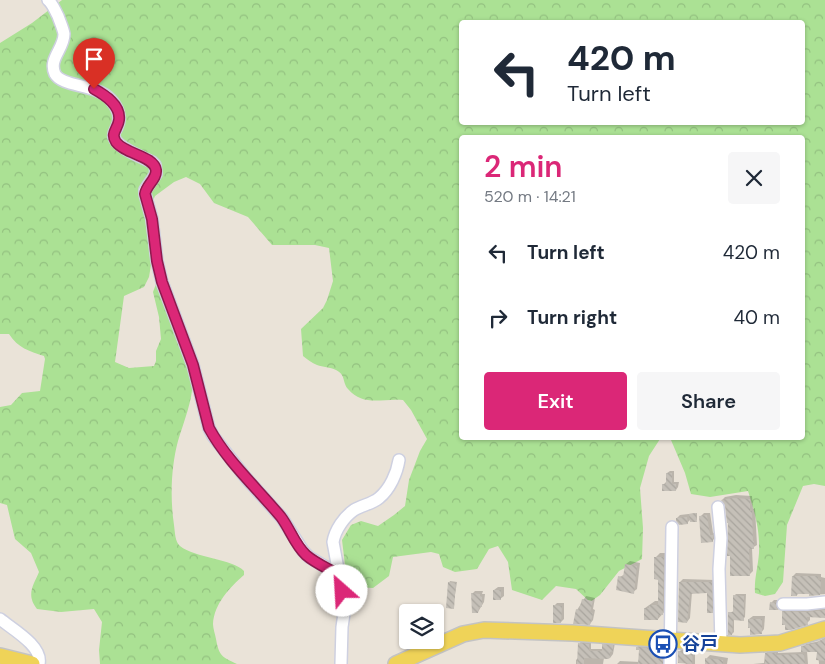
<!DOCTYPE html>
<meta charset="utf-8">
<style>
body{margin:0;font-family:"DM Sans","Noto Sans JP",sans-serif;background:#f6f6f7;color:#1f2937;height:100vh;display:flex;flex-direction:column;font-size:19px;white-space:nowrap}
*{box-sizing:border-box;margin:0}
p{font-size:16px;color:#747a83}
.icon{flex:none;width:28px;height:28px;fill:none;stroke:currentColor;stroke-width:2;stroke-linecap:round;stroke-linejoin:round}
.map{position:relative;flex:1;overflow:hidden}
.panel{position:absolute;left:459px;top:135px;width:346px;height:305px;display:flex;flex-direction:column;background:#fff;border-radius:5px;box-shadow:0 1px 4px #0004}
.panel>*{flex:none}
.guide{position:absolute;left:459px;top:20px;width:346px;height:105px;border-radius:5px;box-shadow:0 1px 4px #0004;background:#fff;color:#1f2937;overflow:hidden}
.controls{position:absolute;left:399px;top:604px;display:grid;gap:10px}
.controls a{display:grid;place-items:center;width:45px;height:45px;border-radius:5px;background:#fff;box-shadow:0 1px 4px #0004;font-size:25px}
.pin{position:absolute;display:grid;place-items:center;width:42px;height:42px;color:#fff;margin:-51px -21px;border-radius:50% 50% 50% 0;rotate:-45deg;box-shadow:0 0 5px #0007}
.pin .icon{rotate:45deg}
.me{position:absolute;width:55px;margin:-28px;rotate:334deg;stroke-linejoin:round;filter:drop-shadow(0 0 4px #0008)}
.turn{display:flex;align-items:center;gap:18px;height:105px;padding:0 25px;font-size:22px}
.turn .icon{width:65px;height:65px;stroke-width:2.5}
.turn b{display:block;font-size:35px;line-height:42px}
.round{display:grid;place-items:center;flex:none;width:52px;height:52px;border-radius:5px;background:#f6f6f7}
.headline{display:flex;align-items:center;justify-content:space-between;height:85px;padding:0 25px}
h1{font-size:30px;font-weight:600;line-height:38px;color:#db2777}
.primary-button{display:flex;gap:10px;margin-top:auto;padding:10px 25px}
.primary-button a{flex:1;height:58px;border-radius:5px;background:#db2777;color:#fff;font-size:20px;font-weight:600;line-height:58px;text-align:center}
.primary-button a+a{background:#f6f6f7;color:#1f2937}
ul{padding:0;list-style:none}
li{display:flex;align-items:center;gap:15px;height:65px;padding:0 25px}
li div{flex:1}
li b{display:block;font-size:19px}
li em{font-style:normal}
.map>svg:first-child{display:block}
.forest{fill:url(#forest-crowns);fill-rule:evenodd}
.shadow{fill:#0003}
.building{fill:url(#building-back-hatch)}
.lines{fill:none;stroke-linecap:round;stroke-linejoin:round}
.minor-casing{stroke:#ced0e0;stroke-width:14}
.major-casing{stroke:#c3c3c3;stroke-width:18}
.minor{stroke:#fff;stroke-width:11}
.major{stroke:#efd358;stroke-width:15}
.route-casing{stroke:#8e194d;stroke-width:12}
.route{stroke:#db2777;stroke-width:9}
.labels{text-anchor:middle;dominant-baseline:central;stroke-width:5;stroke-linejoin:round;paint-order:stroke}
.transit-label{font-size:18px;font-weight:bold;fill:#164399;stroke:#fff;text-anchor:start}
</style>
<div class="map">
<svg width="825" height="664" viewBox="0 0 825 664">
<defs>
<pattern id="forest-crowns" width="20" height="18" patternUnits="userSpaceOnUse" patternTransform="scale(1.25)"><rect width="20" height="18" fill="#abe194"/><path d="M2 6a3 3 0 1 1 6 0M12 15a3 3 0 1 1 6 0" fill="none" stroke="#93c180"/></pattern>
<pattern id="building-back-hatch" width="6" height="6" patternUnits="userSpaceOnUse" patternTransform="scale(1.25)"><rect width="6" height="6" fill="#c5c0b8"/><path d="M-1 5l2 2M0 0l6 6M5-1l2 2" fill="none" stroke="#a9a59e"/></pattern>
</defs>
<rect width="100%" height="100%" fill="#eae3d8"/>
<path class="forest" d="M62,0h763v486l-11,-2 -11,2 -16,39 -4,57 -8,12 -10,2 -10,-3c-1,-14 3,-26 4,-40 1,-23 -4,-40 -11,-62l-38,6 -19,-3 -6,-21 -14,-33 -11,-1 -11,17 -9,32 3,40 -1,31 -23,12 -19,24 -10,7 -14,-13 -20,-3 -14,14 -30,-10 -4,-28 -10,-16 -9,3 -12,20 -22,3 -12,-5 -4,-13 -8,-2 -38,5 -4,19 -16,12 -19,-1 -9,-22 -3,-25 9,-15 10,-4 17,5 16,-11 11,-9 4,-26 11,-29 7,-12 -16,-29 -8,-10c-21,-2 -40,7 -55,-11 -6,-7 -2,-14 -12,-19 -6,-3 -13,-3 -19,-5 -5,-2 -10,-6 -14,-9l-2,-27 22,-21 4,-8 6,-19 -4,-33 -14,-3h-43l-24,-28 -34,-14 -14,-19 -14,-7 -12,5 -19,14 -10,23 6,46 -2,12 -5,10 -20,9 -9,66 14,6 25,-2 2,-5v-10l5,-12 -2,-22 -6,-25 3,-8h4l33,97c-1,21 -9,40 -15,60 -7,26 -8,57 -4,84 1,7 1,17 6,21 15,12 53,13 64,25v4c-14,12 -30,29 -31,49 0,4 2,10 3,15 3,17 6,18 21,25h-137l-1,-14 3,-28 -8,-13 -33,3 -24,-3c-11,-14 -4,-23 2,-37l-8,-19 -16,-14 -8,-34 -7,-2v-96l11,-2 11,-12 18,-2 5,-32 -1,-3c-15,-5 -26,-8 -35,-22h-9v-291l32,-20zM461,22h341v100h-341zM461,138h341v300h-341z"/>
<g class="shadow">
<polygon points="670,471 674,471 674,482 679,482 678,487 676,490 664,484 667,481 667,473"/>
<polygon points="736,495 752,496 753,509 755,508 757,545 752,548 753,571 749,575 730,522 727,505 722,500 725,497"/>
<polygon points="697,513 697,520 691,519 687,523 677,518 680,515"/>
<polygon points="704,513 710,513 713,533 716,532 716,537 713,540 700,517"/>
<polygon points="660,553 668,553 667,609 658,619 645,608 655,601 659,601 660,578 655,558"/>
<polygon points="630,561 640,563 637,589 633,592 620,577 625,574 626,564"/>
<polygon points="796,573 821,574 821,577 825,578 825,594 810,595 811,593 799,593 797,595 793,576"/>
<polygon points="683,579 715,580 715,608 712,612 708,591 692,592 690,618 687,622 680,582"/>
<polygon points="450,581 457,582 453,607 449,583"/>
<polygon points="498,587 504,587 504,596 500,599 494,590"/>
<polygon points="475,591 483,591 482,594 485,594 484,602 478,612 472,594"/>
<polygon points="736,594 746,594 745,617 743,619 734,619 734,632 732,634 729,613 734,611 734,596"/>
<polygon points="586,596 595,598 593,609 595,610 593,620 590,624 577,610"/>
<polygon points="774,600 779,600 781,606 779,609 770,609 771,603"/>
<polygon points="557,603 564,603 564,619 561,622 554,606"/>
<polygon points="825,607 825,616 810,616 810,620 807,623 783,612 786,609"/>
<polygon points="753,616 765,616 764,629 761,633 749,619"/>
<polygon points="825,637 825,664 819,664 818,651 807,651 808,664 753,664 764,663 765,654 768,651 778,650 778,653 803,652 803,647 806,644 820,641"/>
<polygon points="582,640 591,641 591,649 603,649 603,645 606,642 615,643 613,654 610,658 604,658 603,664 576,664 576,660 579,657 580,643"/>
<polygon points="641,644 666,646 667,664 617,664 620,661 640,662 640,649 637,647"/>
<polygon points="682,649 695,650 695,664 686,664 679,652"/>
<polygon points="710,655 728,658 727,664 706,664 707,658"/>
</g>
<g class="building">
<polygon points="666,473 672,473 672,484 676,484 676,491 662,491 662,484 666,484"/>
<polygon points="732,498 750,499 750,511 752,511 753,541 754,541 754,549 749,549 750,576 730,576 730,556 727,556 728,523 727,523 725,506 721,500"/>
<polygon points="696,513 697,522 690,522 689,514"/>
<polygon points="707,515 710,535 713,535 713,542 701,543 699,516"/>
<polygon points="687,517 688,524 679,525 676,521 676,518"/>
<polygon points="654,557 664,557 663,615 658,615 658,620 644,620 644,608 649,608 649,605 658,605 658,580 654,579"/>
<polygon points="625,564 637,566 634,594 616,590 618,576 623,577"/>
<polygon points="792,576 818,576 818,580 821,580 820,595 809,596 809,594 797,594 797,596 791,596"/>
<polygon points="448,582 456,583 454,609 446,608"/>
<polygon points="679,582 712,582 713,613 707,613 707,593 690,594 687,623 678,622"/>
<rect x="493" y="590" width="8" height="10"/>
<polygon points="471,593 480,594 480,596 482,597 482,607 479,607 478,613 472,613"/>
<polygon points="733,595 744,596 744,621 733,620 732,635 728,635 728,612 733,612"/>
<polygon points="582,599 593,601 590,612 593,613 590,625 573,624 576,609 579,610"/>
<polygon points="770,602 776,603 776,607 779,610 769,610"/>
<polygon points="553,605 562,606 561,623 553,623"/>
<polygon points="825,610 825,618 807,617 808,625 791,630 785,630 785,625 782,625 782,611 807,612"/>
<polygon points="748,619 762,619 762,634 750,635 750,628 748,628"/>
<polygon points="825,639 825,661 816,660 817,652 801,652 801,646 818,643 818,641"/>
<polygon points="578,643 589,644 589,651 602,651 602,644 613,645 613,651 610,652 610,658 608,659 584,658 584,664 577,664"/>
<polygon points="636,647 663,649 663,664 638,664 639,650 636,650"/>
<polygon points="678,651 693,652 692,664 678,663"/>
<polygon points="765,653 776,653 775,655 804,654 805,664 765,664"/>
<polygon points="705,658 723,660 723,664 705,664"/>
</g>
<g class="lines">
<g class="minor-casing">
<g id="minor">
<path d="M48,0c5,4 7,11 10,16 2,6 5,12 6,18 0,15 -16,25 -9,40 7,13 41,10 55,25 7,7 12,18 7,28 -2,4 -4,6 -3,10 3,11 28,20 38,25l3,3 1,9 -11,16v4l7,25 5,42 5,21 31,83 16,63 4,8 33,42 36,40 21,33 6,6 30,18"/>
<polyline points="718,507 721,538 719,569 721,644"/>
<polyline points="783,604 807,604 825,602"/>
<path d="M0,619c12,10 43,27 39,45"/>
<path d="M341,664l1,-37 3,-20 -12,-65c2,-12 11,-25 21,-32 8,-5 18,-6 25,-12 11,-9 18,-25 20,-38"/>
<polyline points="670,664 672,527"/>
</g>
</g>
<g class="major-casing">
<g id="major">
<polyline points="0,656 32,664"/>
<polyline points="396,664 463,634 484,630 573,633 740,645 780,643 825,629"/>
</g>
</g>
<use href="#minor" class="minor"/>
<use href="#major" class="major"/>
</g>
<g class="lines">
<g class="route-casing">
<path id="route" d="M94,89c11,6 27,16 25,31 -1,9 -9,13 -3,22 9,12 38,14 40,28 1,9 -10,15 -11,24l7,25 5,42 5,21 31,83 16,63c18,33 48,60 72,89 9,12 14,28 25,38 9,8 23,14 33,20l3,16"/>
</g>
<use href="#route" class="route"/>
</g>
<defs>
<g id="bus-ring" transform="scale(1.4375)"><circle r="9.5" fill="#fff" stroke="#1a4fb4" stroke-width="1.5"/><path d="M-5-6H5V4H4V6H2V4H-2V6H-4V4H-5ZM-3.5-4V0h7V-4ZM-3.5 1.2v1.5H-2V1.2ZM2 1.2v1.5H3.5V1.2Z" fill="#1a4fb4"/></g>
</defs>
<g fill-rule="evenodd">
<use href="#bus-ring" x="663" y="644"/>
</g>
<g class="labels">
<g class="transit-label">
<text x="682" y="644">谷戸</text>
</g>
</g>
</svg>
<div class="controls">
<a><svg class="icon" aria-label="layers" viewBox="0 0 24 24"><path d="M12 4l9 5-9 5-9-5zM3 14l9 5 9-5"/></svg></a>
</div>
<div class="pin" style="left:94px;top:89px;background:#d93025"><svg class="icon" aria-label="arrive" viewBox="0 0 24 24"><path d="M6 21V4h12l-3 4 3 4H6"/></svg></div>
<svg class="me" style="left:342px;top:591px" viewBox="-20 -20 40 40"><circle r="19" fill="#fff"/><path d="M0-13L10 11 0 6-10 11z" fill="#db2777"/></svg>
<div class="guide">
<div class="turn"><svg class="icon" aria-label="left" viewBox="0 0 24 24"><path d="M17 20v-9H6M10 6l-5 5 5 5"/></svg><div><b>420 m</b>Turn left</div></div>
</div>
<section class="panel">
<div class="headline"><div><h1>2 min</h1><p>520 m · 14:21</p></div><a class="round"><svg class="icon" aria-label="close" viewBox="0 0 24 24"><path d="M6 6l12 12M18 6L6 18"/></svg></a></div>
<ul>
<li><svg class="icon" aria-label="left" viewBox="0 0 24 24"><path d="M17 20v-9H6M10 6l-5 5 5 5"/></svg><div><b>Turn left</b></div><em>420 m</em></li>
<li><svg class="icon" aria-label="right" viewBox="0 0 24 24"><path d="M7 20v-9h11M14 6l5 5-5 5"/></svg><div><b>Turn right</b></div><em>40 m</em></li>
</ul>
<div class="primary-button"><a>Exit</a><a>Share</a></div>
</section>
</div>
